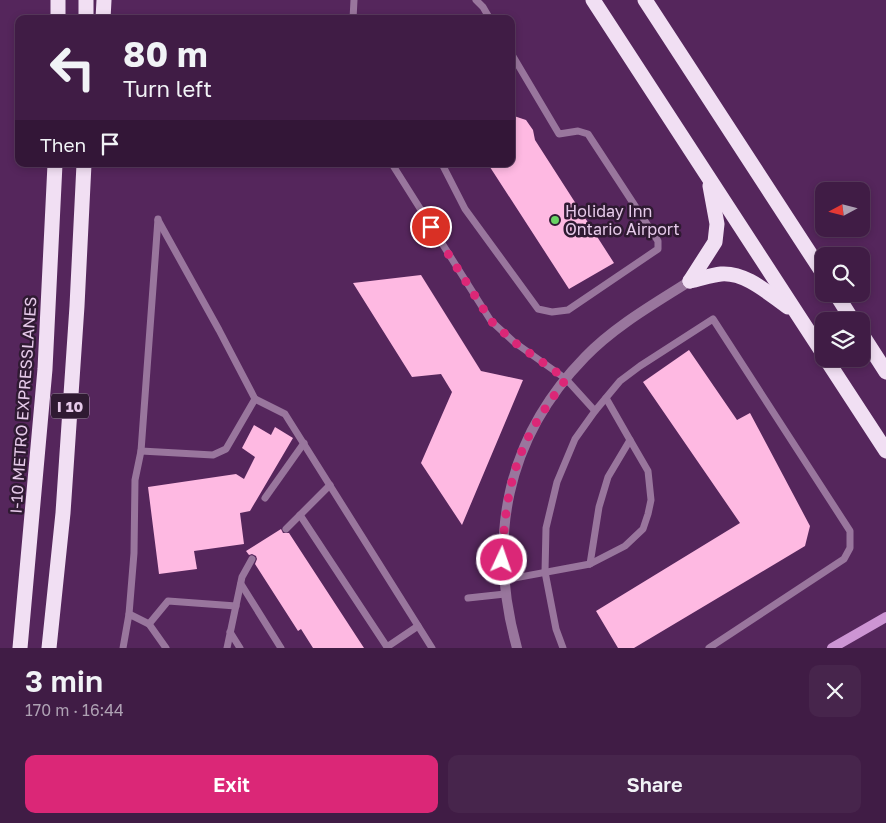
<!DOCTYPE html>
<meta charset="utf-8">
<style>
body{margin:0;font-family:"Golos Text",sans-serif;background:#47254c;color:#f1f3f6;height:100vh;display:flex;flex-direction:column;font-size:19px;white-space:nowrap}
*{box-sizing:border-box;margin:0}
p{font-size:16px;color:#aea1b3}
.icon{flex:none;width:28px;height:28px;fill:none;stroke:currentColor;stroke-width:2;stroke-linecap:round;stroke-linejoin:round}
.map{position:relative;height:648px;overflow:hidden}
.sheet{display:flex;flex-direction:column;background:#401c45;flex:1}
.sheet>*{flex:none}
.top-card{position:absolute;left:15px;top:15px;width:500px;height:152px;border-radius:10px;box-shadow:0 2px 8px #0003,0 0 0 1px #593a5e;background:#401c45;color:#f1f3f6;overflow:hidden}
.needle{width:32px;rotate:263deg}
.controls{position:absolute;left:815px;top:182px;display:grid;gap:10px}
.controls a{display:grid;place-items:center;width:55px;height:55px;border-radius:10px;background:#401c45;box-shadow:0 2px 8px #0003,0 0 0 1px #593a5e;font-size:25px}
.pin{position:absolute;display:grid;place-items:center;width:42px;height:42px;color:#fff;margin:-21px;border:2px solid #fff;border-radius:50%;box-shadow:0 1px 5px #0007}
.me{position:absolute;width:55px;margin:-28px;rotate:3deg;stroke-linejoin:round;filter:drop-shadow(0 0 4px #0008)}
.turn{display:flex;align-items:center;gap:18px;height:105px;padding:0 25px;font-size:22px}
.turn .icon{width:65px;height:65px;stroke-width:2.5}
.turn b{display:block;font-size:35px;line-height:42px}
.then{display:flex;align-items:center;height:48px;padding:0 25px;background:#0003;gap:10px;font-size:19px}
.round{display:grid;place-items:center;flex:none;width:52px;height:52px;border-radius:10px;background:#47254c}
.summary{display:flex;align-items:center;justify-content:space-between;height:85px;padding:0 25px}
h1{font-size:30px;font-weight:600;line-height:38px}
.primary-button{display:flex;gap:10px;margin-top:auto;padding:10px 25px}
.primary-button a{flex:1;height:58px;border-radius:10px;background:#db2777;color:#fff;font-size:20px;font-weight:600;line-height:58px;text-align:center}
.primary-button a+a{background:#47254c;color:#f1f3f6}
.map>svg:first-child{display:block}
.building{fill:#feb9e2}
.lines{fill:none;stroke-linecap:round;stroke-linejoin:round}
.lane{stroke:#99769d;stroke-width:7}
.street{stroke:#99769d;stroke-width:10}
.secondary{stroke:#cd95d4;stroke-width:10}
.highway{stroke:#f1dff3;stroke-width:15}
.route{stroke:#db2777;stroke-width:9;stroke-dasharray:0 16.2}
.poi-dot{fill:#69d364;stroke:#2f1a32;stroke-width:2}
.labels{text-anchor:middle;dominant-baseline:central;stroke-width:5;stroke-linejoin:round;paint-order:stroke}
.shield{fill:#2f1a32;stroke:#af95b3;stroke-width:1}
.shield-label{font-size:15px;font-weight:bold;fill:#e6caea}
.poi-label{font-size:16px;fill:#e6caea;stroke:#2f1a32;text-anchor:start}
.street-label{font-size:16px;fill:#e6caea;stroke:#2f1a32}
</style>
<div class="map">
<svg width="886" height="648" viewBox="0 0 886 648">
<rect width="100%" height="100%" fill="#55265c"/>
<g class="building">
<polygon points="511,115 526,120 533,130 535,140 614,263 569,289 488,164 511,164"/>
<polygon points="421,275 481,371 523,380 462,525 421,463 452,392 441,374 412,377 353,283"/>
<polygon points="689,350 737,420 750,413 810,526 805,546 634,648 618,648 596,611 740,523 643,382"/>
<polygon points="254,425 271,435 275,427 293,438 250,511 240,513 244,544 194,551 197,569 159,574 148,487 236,474 244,479 255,457 242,448"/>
<polygon points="281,529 283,533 289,533 364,648 313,648 301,629 298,631 255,564 257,559 256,556 252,554 249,555 246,551"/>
</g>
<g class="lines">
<g class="lane">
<polyline points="476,0 483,7 490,19"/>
<polyline points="353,19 354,0"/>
<polyline points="392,164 491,321 514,342 566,379 595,411"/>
<polyline points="442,164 465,209 538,309 552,312 568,310 658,249 658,241 588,134 578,131 559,134 511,53"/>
<polyline points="158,220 219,330 255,399"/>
<polyline points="141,451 213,455 226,449 255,399 285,414 432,648"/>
<polyline points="265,498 304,443"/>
<polyline points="300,515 387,647 418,626"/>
<polyline points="286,529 330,485"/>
<polyline points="590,564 625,546 643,529 648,514 651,500 648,471 630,440"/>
<polyline points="504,580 590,564 599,507 608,477 630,440 606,398"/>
<polyline points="241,584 281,648"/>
<polyline points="468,598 505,594"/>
<polyline points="129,614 134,553 135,480 141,451 158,219"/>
<polyline points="149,624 168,601 236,606"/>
<polyline points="230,632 240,648"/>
<polyline points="123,648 129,614 149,624 166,648"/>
<polyline points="227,648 242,577 252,559"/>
<polyline points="563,648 556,629 545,572 546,528 557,482 575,439 595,411 620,381 640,366 713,319 850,531 850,548 844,559 709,648"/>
</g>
<path class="street" d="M517,648c-30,-108 -12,-209 68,-291 30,-31 69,-53 105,-76"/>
<polyline class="secondary" points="832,648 886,617"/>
<g class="highway">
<polyline points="593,0 824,355"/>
<polyline points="645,0 824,275"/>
<polyline points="58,19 58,0"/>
<polyline points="86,19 86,0"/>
<polyline points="103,19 104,0"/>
<path d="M690,281c10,-2 21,-6 31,-7 25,-2 48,20 67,33"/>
<polyline points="690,281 715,242 717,224 710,186"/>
<polyline points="836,294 853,321"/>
<polyline points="861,333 886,372"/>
<polyline points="826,359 886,451"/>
<polyline points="20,648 45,369 55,164"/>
<polyline points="49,648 63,513 77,306 84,164"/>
</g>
</g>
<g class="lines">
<path class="route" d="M431,227l60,94 23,21 52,37c-15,21 -30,41 -41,65 -17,36 -21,77 -23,116"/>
</g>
<circle class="poi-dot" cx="555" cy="220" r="5"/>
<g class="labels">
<rect class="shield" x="51" y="393.5" width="38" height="25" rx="4"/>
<g class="shield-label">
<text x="70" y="406">I 10</text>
</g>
<g class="poi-label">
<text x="565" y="211">Holiday Inn<tspan x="565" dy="18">Ontario Airport</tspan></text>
</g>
<g class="street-label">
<text transform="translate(23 405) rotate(-86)">I-10 METRO EXPRESSLANES</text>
</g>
</g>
</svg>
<div class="controls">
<a><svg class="needle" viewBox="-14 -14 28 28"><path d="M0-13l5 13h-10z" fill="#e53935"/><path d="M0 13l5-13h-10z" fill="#aea1b3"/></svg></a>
<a><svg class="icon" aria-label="search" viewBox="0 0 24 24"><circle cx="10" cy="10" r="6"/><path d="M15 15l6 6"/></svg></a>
<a><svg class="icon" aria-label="layers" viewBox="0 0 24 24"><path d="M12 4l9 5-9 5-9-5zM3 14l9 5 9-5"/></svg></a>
</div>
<div class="pin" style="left:431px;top:227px;background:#d93025"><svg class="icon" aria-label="arrive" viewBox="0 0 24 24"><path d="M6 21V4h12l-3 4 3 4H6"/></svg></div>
<svg class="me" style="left:502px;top:560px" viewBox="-20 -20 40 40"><circle r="17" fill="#db2777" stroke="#fff" stroke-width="3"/><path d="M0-11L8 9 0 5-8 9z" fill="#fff"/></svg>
<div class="top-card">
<div class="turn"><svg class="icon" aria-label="left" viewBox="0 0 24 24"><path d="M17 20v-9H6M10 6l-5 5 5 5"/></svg><div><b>80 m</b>Turn left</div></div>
<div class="then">Then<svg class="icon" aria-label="arrive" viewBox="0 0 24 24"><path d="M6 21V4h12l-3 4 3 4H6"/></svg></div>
</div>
</div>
<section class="sheet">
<div class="summary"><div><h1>3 min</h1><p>170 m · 16:44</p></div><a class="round"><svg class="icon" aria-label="close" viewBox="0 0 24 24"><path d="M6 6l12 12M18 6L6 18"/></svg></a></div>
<div class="primary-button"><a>Exit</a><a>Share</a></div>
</section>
